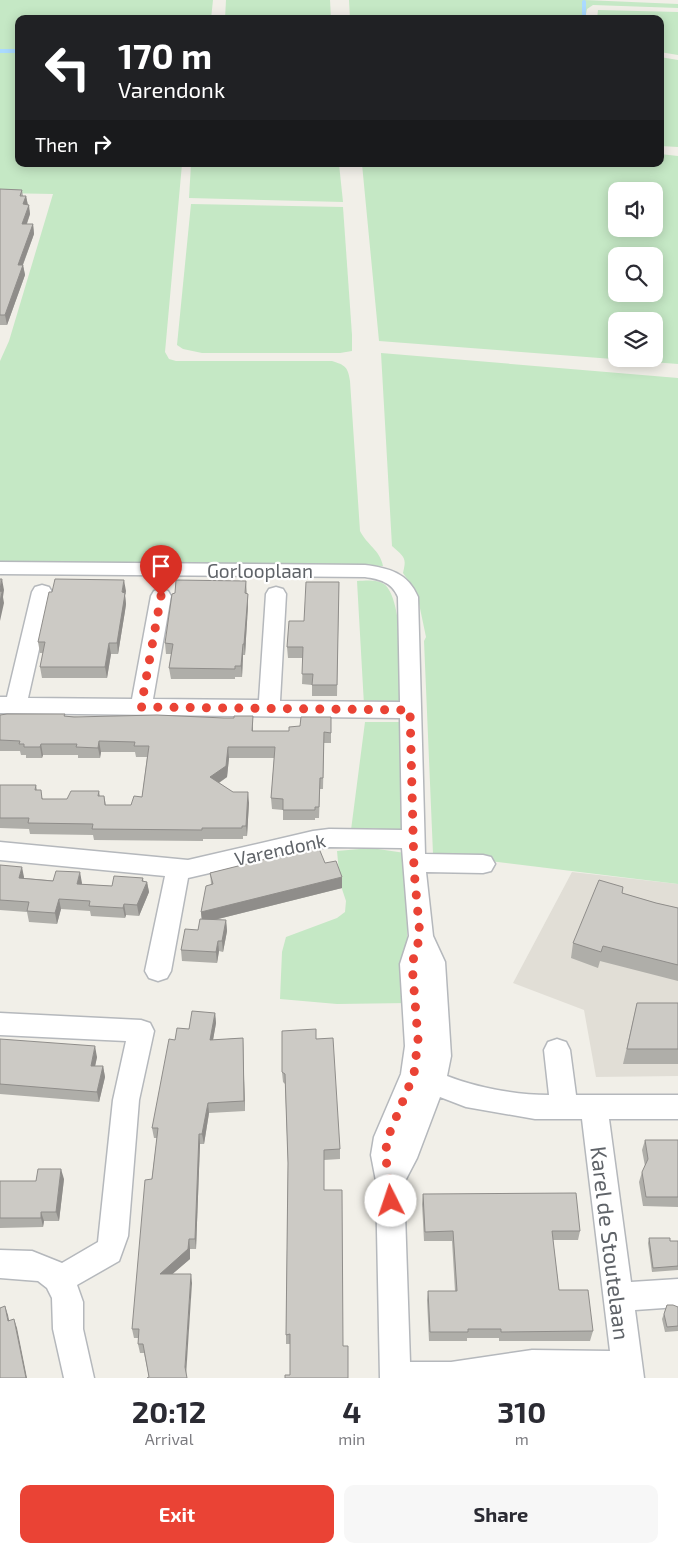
<!DOCTYPE html>
<style>
body{margin:0;font-family:"Exo 2",sans-serif;background:#f7f7f7;color:#2b2b33;height:100vh;display:flex;flex-direction:column;font-size:19px;white-space:nowrap}
*{box-sizing:border-box;margin:0}
p{font-size:16px;color:#7c7c81}
.icon{flex:none;width:28px;height:28px;fill:none;stroke:currentColor;stroke-width:2;stroke-linecap:round;stroke-linejoin:round}
.map{position:relative;height:1378px;overflow:hidden}
.panel{display:flex;flex-direction:column;background:#fff;flex:1}
.panel>*{flex:none}
.hud{position:absolute;left:15px;top:15px;width:649px;height:152px;border-radius:10px;box-shadow:0 2px 12px #0003;background:#202124;color:#fff;overflow:hidden}
.tools{position:absolute;left:608px;top:182px;display:grid;gap:10px}
.tools a{display:grid;place-items:center;width:55px;height:55px;border-radius:10px;background:#fff;box-shadow:0 2px 12px #0003;font-size:25px}
.pin{position:absolute;display:grid;place-items:center;width:42px;height:42px;color:#fff;margin:-51px -21px;border-radius:50% 50% 50% 0;rotate:-45deg;box-shadow:0 0 5px #0007}
.pin .icon{rotate:45deg}
.me{position:absolute;width:55px;margin:-28px;rotate:356deg;stroke-linejoin:round;filter:drop-shadow(0 0 4px #0008)}
.turn{display:flex;align-items:center;gap:18px;height:105px;padding:0 20px;font-size:22px}
.turn .icon{width:65px;height:65px;stroke-width:2.5}
.turn b{display:block;font-size:35px;line-height:42px}
.then{display:flex;align-items:center;height:48px;padding:0 20px;background:#0003;gap:10px;font-size:19px}
.eta{display:flex;justify-content:space-evenly;align-items:center;height:85px;text-align:center}
.eta b{font-size:30px;font-weight:700;line-height:35px}
.action{display:flex;gap:10px;margin-top:auto;padding:10px 20px}
.action a{flex:1;height:58px;border-radius:10px;background:#ea4335;color:#fff;font-size:20px;font-weight:700;line-height:58px;text-align:center}
.action a+a{background:#f7f7f7;color:#2b2b33}
.map>svg:first-child{display:block}
.education{fill:#e1ded6}
.green{fill:#c5e8c5;fill-rule:evenodd}
.lines{fill:none;stroke-linecap:round;stroke-linejoin:round}
.stream{stroke:#aadaff;stroke-width:4}
.minor-casing{stroke:#b5b8bc;stroke-width:3}
.minor{fill:#fff;fill-rule:evenodd}
.wall{fill:#afaea9}
.shaded-wall{fill:#8f8d8a}
.building{fill:#cccac5;stroke:#8f8d8a}
.route{stroke:#ea4335;stroke-width:9;stroke-dasharray:0 16.2}
.labels{text-anchor:middle;dominant-baseline:central;stroke-width:4.5;stroke-linejoin:round;paint-order:stroke}
.street-label{font-size:19px;fill:#5f6368;stroke:#fff}
.near-street-label{font-size:22px;fill:#5f6368;stroke:#fff}
</style>
<div class="map">
<svg width="678" height="1378" viewBox="0 0 678 1378">
<rect width="100%" height="100%" fill="#f1efe8"/>
<polygon class="education" points="572,872 678,884 678,1076 596,1077 584,1010 513,983"/>
<g class="green">
<path d="M0,0h213l-2,19h-192v145h163l-17,188 4,7 7,2h156c13,4 16,6 18,20l10,150c7,14 20,19 23,35l-383,-4v-201l9,-20 44,-147 -53,-1z"/>
<polygon points="226,0 330,0 331,19 225,19"/>
<polygon points="349,0 585,0 678,4 678,8 593,5 587,9 585,19 350,19"/>
<polygon points="598,10 678,12 678,55 660,52 660,19 597,19"/>
<polygon points="660,57 678,60 678,147 660,146"/>
<path d="M660,154l18,2v208l-299,-23 -17,-177h298zM616,191h38v38h-38zM616,256h38v38h-38zM616,321h38v38h-38z"/>
<polygon points="191,164 339,164 343,202 189,198"/>
<polygon points="191,204 343,207 352,335 352,351 340,353 202,353 183,349 177,345"/>
<path d="M381,353l297,25v506l-245,-30 -9,-213 2,-4 -9,-43 -14,-21c4,-16 1,-16 -11,-27z"/>
<path d="M357,581c8,0 20,-2 27,3 20,15 17,97 17,122l-37,-1z"/>
<polygon points="365,722 401,722 404,832 373,828 351,830"/>
<polygon points="371,848 405,853 409,1003 337,1004 280,999 282,952 286,937 337,918 345,912 346,901 340,883 337,851"/>
</g>
<g class="lines">
<g class="stream">
<polyline points="584,2 584,19"/>
<polyline points="0,51 19,51"/>
</g>
<g class="minor-casing">
<g id="minor">
<path d="M0,562l365,3c24,3 43,8 53,32l7,257 58,1 8,2 4,7 -4,7 -8,2 -57,-1 7,64 12,26 6,94 -4,20c31,12 69,19 102,19l-5,-45 4,-8 9,-3 9,3 4,8 6,45h102v24h-69l22,163 47,-3v28l-43,3 9,68h-264l-4,-197 -5,-26 3,-18 27,-63 4,-28 -5,-82 9,-28 -7,-88 -73,-1 -16,2 -125,29 -17,93 -4,7 -9,3 -9,-3 -4,-7 20,-95 -165,-16v-18l188,18 125,-29 16,-2 73,1 -2,-112 -400,-5v-16h7l25,-105 3,-5 7,-2 7,2 3,5 -24,106 104,1 19,-103 3,-5 7,-2 7,2 3,5 -18,103 106,1 7,-106 3,-5 7,-2 7,2 3,5 -6,107 120,1 -2,-105c-6,-15 -19,-18 -33,-20l-365,-3zM440,1097l26,10 69,12h47l28,232 -78,-1 -81,12h-41l-6,-179 13,-25z"/>
<polygon points="0,1013 141,1020 150,1023 154,1031 139,1100 128,1236 119,1261 77,1285 83,1302 83,1329 94,1378 64,1378 53,1329 52,1298 47,1288 38,1281 0,1278 0,1250 32,1251 62,1263 98,1242 113,1100 126,1041 0,1035"/>
</g>
</g>
<use href="#minor" class="minor"/>
</g>
<g class="wall">
<polygon points="0,189 22,190 23,196 26,196 30,214 27,224 33,224 34,234 23,265 25,275 7,325 0,325"/>
<polygon points="246,581 247,594 248,594 248,605 245,655 243,655 242,677 235,677 235,679 171,679 169,668 171,654 166,654 165,643"/>
<polygon points="339,582 337,696 312,696 312,685 302,684 303,658 288,658 287,647 304,621"/>
<polygon points="126,591 125,595 126,604 125,611 118,654 111,654 107,678 42,678 40,667 43,653 40,653 38,642"/>
<polygon points="0,715 65,716 253,727 253,731 289,731 300,726 331,717 331,743 324,743 323,789 320,789 319,818 315,818 315,820 283,820 283,810 272,809 271,798 274,758 229,758 227,777 219,783 249,803 247,836 243,836 243,839 203,839 203,841 94,840 93,835 30,834 29,829 0,828 0,785 36,785 37,790 43,799 67,799 99,791 100,796 104,796 106,805 131,805 142,797 147,757 136,757 135,752 101,752 100,758 78,758 78,755 43,755 42,758 26,758 26,755 21,755 20,751 0,751"/>
<polygon points="325,863 342,877 342,888 214,920 226,920 227,931 223,952 219,951 217,963 182,961 181,950 198,930 202,919 201,912 211,884 210,873"/>
<polygon points="0,865 24,877 24,878 82,883 81,884 112,886 143,878 143,881 147,882 149,892 139,916 126,915 125,918 91,916 90,911 61,909 57,924 29,922 27,912 0,910"/>
<polygon points="622,893 656,903 678,908 678,981 600,961 598,968 571,958 573,943"/>
<polygon points="637,1003 678,1003 678,1064 623,1064"/>
<polygon points="215,1013 216,1023 213,1040 243,1038 245,1111 209,1113 204,1144 200,1144 196,1249 190,1249 190,1259 172,1274 192,1283 149,1377 144,1353 140,1353 138,1344 138,1338 134,1338 132,1329 157,1138 154,1138 152,1128 175,1040 189,1029"/>
<polygon points="0,1039 97,1057 95,1066 103,1066 105,1077 99,1102 0,1094"/>
<polygon points="316,1039 340,1149 340,1159 324,1160 290,1375 290,1344 286,1344 286,1335 288,1163 285,1084 283,1082 282,1072"/>
<polygon points="645,1140 678,1140 678,1207 643,1206 639,1182 642,1172 645,1166 642,1150"/>
<polygon points="64,1179 59,1221 44,1221 43,1227 0,1228 0,1181 36,1181"/>
<polygon points="423,1194 580,1231 578,1240 553,1240 559,1290 593,1331 590,1341 499,1341 499,1338 467,1338 467,1341 429,1341 427,1300 428,1291 455,1291 452,1241 424,1241 422,1204"/>
<polygon points="649,1238 670,1241 678,1241 678,1270 652,1272 648,1243"/>
<polygon points="667,1305 678,1307 678,1331 665,1332 662,1319"/>
</g>
<g class="shaded-wall">
<polygon points="26,196 28,206 23,204"/>
<polygon points="29,205 30,214 23,234 22,224"/>
<polygon points="33,224 34,234 19,275 18,265"/>
<polygon points="23,265 25,275 7,325 5,315"/>
<polygon points="2,579 4,590 3,597 4,603 0,621 0,589"/>
<polygon points="124,580 126,591 125,595 126,604 125,611 118,654 117,643 122,592"/>
<polygon points="248,594 248,605 245,655 244,644"/>
<polygon points="109,643 111,654 107,678 105,667"/>
<polygon points="243,644 243,655 242,677 241,666"/>
<polygon points="253,716 253,727 252,742 252,731"/>
<polygon points="99,741 101,752 100,758 98,748"/>
<polygon points="41,744 43,755 42,758 40,747"/>
<polygon points="228,747 229,758 227,777 211,788 210,777"/>
<polygon points="248,792 249,803 247,836 246,826"/>
<polygon points="22,867 24,877 21,888 19,878"/>
<polygon points="80,872 82,883 79,894 77,884"/>
<polygon points="342,877 342,888 202,923 201,912"/>
<polygon points="143,878 144,889 147,882 149,892 139,916 137,905"/>
<polygon points="59,899 61,909 57,924 55,913"/>
<polygon points="124,904 126,915 125,918 123,908"/>
<polygon points="226,920 227,931 223,952 222,941"/>
<polygon points="218,941 219,951 217,963 216,952"/>
<polygon points="215,1013 216,1023 211,1051 210,1040"/>
<polygon points="243,1038 243,1048 245,1111 244,1101"/>
<polygon points="95,1046 97,1057 93,1076 91,1066"/>
<polygon points="103,1066 105,1077 99,1102 97,1092"/>
<polygon points="208,1103 209,1113 204,1144 202,1134"/>
<polygon points="199,1134 200,1144 196,1249 195,1239"/>
<polygon points="61,1169 64,1179 59,1221 56,1212"/>
<polygon points="41,1212 44,1221 43,1227 41,1218"/>
<polygon points="189,1239 190,1249 190,1259 162,1283 160,1274"/>
<polygon points="191,1274 192,1283 186,1376 185,1367"/>
<polygon points="5,1306 8,1315 11,1330 8,1321"/>
<polygon points="14,1319 17,1328 27,1378 26,1378"/>
</g>
<g class="building">
<polygon points="0,189 22,190 20,196 26,196 23,204 29,205 22,224 33,224 18,265 23,265 5,315 0,315"/>
<polygon points="0,579 2,579 0,589"/>
<polygon points="55,579 124,580 122,592 125,593 124,600 117,643 109,643 105,667 40,667 45,642 38,642 49,592 52,592"/>
<polygon points="176,580 246,581 245,593 248,594 244,644 243,644 241,666 235,666 235,669 169,668 173,644 165,643 172,594 175,593"/>
<polygon points="306,582 339,582 337,685 312,685 313,674 302,674 303,647 287,647 289,621 304,621"/>
<polygon points="0,591 2,592 0,602"/>
<polygon points="7,714 65,714 64,716 74,717 157,715 224,718 234,718 234,716 253,716 252,731 289,731 289,727 300,726 301,717 331,717 331,733 324,732 323,778 320,778 319,807 315,807 315,810 283,810 283,799 271,798 275,747 228,747 226,766 210,777 233,792 248,792 246,826 242,826 242,828 202,828 202,830 92,829 93,824 28,823 29,818 0,818 0,785 36,785 35,790 41,790 42,799 67,799 71,791 99,791 98,796 104,796 105,805 131,805 134,796 142,797 149,746 134,746 135,742 99,741 98,748 76,747 77,744 41,744 40,747 24,747 24,744 19,744 20,741 0,740 0,715"/>
<polygon points="318,846 325,863 336,861 342,877 201,912 206,886 213,884 210,873"/>
<polygon points="0,865 22,867 19,878 53,881 56,871 80,872 77,884 112,886 114,876 143,878 142,881 147,882 137,905 124,904 123,908 89,906 90,901 59,899 55,913 27,911 29,902 0,900"/>
<polygon points="599,880 623,887 622,893 656,903 678,908 678,965 603,946 601,952 573,943"/>
<polygon points="200,919 226,920 222,941 218,941 216,952 181,950 185,929 198,930"/>
<polygon points="637,1003 678,1003 678,1049 627,1049"/>
<polygon points="192,1011 215,1013 210,1040 243,1038 244,1101 208,1103 202,1134 199,1134 195,1239 189,1239 188,1249 160,1274 191,1274 185,1367 187,1378 147,1378 149,1377 143,1344 138,1344 139,1329 132,1329 145,1180 152,1179 158,1128 152,1128 169,1039 175,1040 177,1028 189,1029"/>
<polygon points="316,1029 316,1039 333,1038 340,1149 324,1150 324,1190 342,1190 343,1346 348,1346 348,1378 285,1378 285,1375 290,1375 290,1334 286,1335 288,1163 285,1074 282,1072 282,1031"/>
<polygon points="0,1039 95,1046 91,1066 103,1066 97,1092 0,1084"/>
<polygon points="645,1140 678,1140 678,1197 646,1197 642,1172 648,1159"/>
<polygon points="38,1169 61,1169 56,1212 41,1212 41,1218 0,1218 0,1181 36,1181"/>
<polygon points="576,1193 580,1231 552,1231 559,1290 588,1290 593,1331 501,1332 501,1329 468,1329 468,1332 430,1332 428,1291 457,1291 453,1231 425,1232 423,1194"/>
<polygon points="649,1238 670,1238 670,1241 678,1241 678,1266 653,1268"/>
<polygon points="667,1305 673,1305 678,1307 678,1326 667,1327 664,1314"/>
<polygon points="5,1306 8,1321 14,1319 26,1378 0,1378 0,1308"/>
</g>
<g class="lines">
<polyline class="route" points="161,596 141,707 410,710 414,870 420,936 412,964 418,1039 414,1074 388,1137 385,1155 390,1181 391,1201"/>
</g>
<g class="labels">
<g class="street-label">
<text x="260" y="570">Gorlooplaan</text>
<text transform="translate(280 849) rotate(-12)">Varendonk</text>
</g>
<g class="near-street-label">
<text transform="translate(611 1243) rotate(83)">Karel de Stoutelaan</text>
</g>
</g>
</svg>
<div class="tools">
<a><svg class="icon" aria-label="sound" viewBox="0 0 24 24"><path d="M4 9h4l5-4v14l-5-4H4zM17 9q2 3 0 6"/></svg></a>
<a><svg class="icon" aria-label="search" viewBox="0 0 24 24"><circle cx="10" cy="10" r="6"/><path d="M15 15l6 6"/></svg></a>
<a><svg class="icon" aria-label="layers" viewBox="0 0 24 24"><path d="M12 4l9 5-9 5-9-5zM3 14l9 5 9-5"/></svg></a>
</div>
<div class="pin" style="left:161px;top:596px;background:#d93025"><svg class="icon" aria-label="arrive" viewBox="0 0 24 24"><path d="M6 21V4h12l-3 4 3 4H6"/></svg></div>
<svg class="me" style="left:391px;top:1201px" viewBox="-20 -20 40 40"><circle r="19" fill="#fff"/><path d="M0-13L10 11 0 6-10 11z" fill="#ea4335"/></svg>
<div class="hud">
<div class="turn"><svg class="icon" aria-label="left" viewBox="0 0 24 24"><path d="M17 20v-9H6M10 6l-5 5 5 5"/></svg><div><b>170 m</b>Varendonk</div></div>
<div class="then">Then<svg class="icon" aria-label="right" viewBox="0 0 24 24"><path d="M7 20v-9h11M14 6l5 5-5 5"/></svg></div>
</div>
</div>
<section class="panel">
<div class="eta">
<div><b>20:12</b><p>Arrival</p></div>
<div><b>4</b><p>min</p></div>
<div><b>310</b><p>m</p></div>
</div>
<div class="action"><a>Exit</a><a>Share</a></div>
</section>
